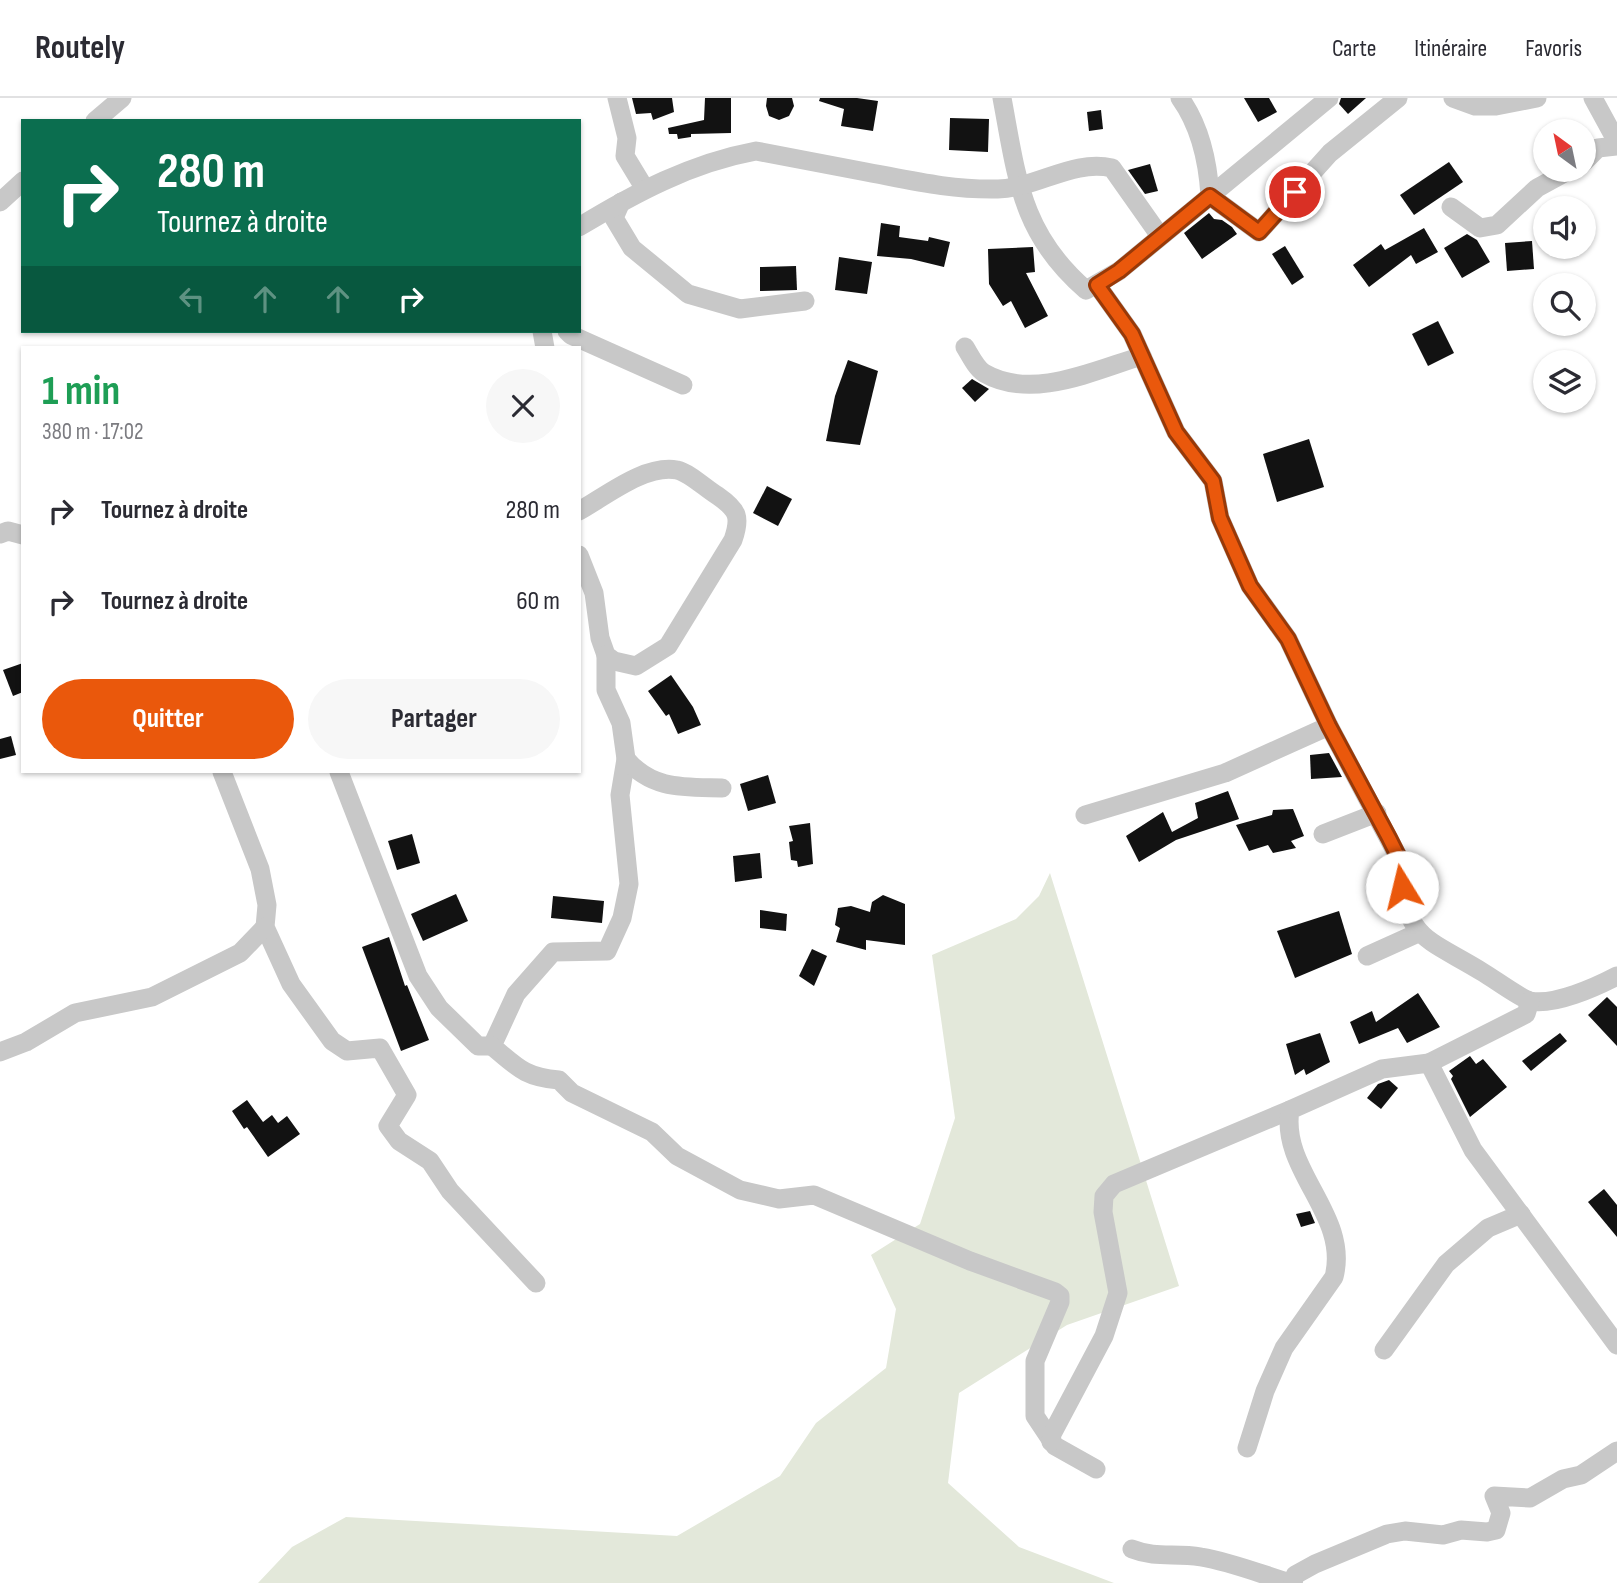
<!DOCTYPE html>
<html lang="fr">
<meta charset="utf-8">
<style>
body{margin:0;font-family:"Sofia Sans Condensed",sans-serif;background:#f7f7f7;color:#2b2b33;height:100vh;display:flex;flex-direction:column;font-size:26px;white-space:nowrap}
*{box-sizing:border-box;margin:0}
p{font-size:23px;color:#7c7c81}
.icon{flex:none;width:38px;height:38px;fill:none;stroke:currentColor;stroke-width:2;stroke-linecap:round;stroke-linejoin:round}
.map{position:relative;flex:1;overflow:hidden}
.side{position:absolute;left:21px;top:248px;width:560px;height:427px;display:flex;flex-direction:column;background:#fff;border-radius:0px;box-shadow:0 2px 5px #0004}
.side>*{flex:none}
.banner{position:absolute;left:21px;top:21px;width:560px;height:214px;border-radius:0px;box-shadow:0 2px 5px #0004;background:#0b6e4f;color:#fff;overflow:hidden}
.needle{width:46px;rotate:327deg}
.buttons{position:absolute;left:1533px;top:21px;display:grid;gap:14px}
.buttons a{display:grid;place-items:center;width:63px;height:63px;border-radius:50%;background:#fff;box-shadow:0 2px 5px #0004;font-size:35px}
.pin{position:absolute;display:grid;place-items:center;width:60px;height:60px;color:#fff;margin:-30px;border:4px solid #fff;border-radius:50%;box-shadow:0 2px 7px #0007}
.me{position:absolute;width:77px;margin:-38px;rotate:351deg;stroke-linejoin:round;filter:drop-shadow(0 0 5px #0008)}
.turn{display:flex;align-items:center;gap:24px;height:147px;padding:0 21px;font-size:32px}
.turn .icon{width:91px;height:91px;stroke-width:2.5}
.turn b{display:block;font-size:49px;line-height:60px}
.lanes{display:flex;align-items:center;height:66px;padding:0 21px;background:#0003;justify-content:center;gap:35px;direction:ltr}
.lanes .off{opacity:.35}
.round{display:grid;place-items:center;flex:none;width:74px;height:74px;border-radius:37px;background:#f7f7f7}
.head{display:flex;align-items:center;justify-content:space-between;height:119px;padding:0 21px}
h1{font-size:42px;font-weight:700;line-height:52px;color:#1e9e55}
.action{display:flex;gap:14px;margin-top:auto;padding:14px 21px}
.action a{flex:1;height:80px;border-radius:42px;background:#ea580c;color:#fff;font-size:28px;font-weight:700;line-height:80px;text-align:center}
.action a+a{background:#f7f7f7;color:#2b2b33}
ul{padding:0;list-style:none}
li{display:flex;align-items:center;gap:21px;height:91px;padding:0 21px}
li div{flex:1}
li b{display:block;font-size:26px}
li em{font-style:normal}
header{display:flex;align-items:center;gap:42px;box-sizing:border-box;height:98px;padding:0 35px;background:#fff;border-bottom:2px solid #e1e1e2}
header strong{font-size:33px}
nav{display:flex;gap:38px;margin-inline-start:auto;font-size:24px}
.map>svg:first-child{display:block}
.green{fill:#e3e8da}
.building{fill:#121212}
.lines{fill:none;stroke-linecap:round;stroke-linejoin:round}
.minor{stroke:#c8c8c8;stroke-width:19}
.route-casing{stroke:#983908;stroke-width:18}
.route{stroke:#ea580c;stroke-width:12}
</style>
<header>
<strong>Routely</strong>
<nav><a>Carte</a><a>Itinéraire</a><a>Favoris</a></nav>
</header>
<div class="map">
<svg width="1617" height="1485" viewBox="0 0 1617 1485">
<rect width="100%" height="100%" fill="#fff"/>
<polygon class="green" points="1050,775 1179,1188 1067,1227 959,1295 948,1385 1019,1449 1114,1485 258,1485 292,1449 346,1419 677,1438 780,1378 816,1325 886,1270 896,1211 871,1157 920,1126 955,1020 932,857 1016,821 1039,798"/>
<g class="building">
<polygon points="632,0 672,0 674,14 653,22 651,15 636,16"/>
<polygon points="705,0 731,0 731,35 691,36 691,39 678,41 677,36 669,36 668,30 704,22"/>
<polygon points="767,0 792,0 794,8 789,18 779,22 769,18 766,8"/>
<polygon points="820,0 857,0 878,3 873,33 841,28 844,11 819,3"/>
<polygon points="1244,0 1269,0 1277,14 1258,24"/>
<polygon points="1341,0 1366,0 1348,16 1339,6"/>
<polygon points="1101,12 1103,31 1089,33 1087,14"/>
<polygon points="950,20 989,21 988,54 949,52"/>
<polygon points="1449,64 1463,84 1414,117 1400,97"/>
<polygon points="1150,66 1158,93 1145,96 1128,72"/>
<polygon points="1209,115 1214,121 1222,122 1232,129 1237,136 1202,161 1184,135"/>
<polygon points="881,125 900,128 899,139 928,143 929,139 950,144 944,169 911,161 877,158"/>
<polygon points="1424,130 1438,154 1416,166 1411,157 1369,189 1353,167 1381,146 1385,152"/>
<polygon points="1467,136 1477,142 1490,164 1462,180 1444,150"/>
<polygon points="1532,143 1534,171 1507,173 1505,145"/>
<polygon points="1285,148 1304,179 1292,187 1272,156"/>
<polygon points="1033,149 1035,174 1026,175 1048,218 1025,230 1011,203 1003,208 989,186 988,151"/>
<polygon points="839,159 872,164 867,196 835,192"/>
<polygon points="796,168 797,192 760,193 760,169"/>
<polygon points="1438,223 1454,255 1428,268 1412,236"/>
<polygon points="848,262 878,273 860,347 826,343 835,298"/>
<polygon points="972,281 989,291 975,304 962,290"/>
<polygon points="1309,341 1324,389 1277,404 1263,356"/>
<polygon points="767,388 792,401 778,428 753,415"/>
<polygon points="23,565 23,594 13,598 3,572"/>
<polygon points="671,577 693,609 701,627 678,636 669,616 666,618 648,593"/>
<polygon points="11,638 16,657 0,661 0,641"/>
<polygon points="1329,655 1342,679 1311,681 1310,657"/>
<polygon points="768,677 776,705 748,713 740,686"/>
<polygon points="1228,693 1239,721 1176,742 1139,764 1126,738 1163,714 1172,734 1198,720 1195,705"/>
<polygon points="1293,711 1304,738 1291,743 1296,750 1273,755 1268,747 1249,753 1236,727 1272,717 1273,712"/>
<polygon points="810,725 813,766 798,769 797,763 791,762 789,744 793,743 789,728"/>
<polygon points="412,736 420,765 397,772 388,743"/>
<polygon points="760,755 762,780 735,784 733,758"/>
<polygon points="456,796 468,823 423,843 411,816"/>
<polygon points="883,797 905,806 905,847 866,842 866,852 836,844 840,830 835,827 838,810 851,808 870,814 872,804"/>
<polygon points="553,798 604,803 602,825 551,820"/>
<polygon points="760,812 787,816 786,833 760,830"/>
<polygon points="1339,813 1352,856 1295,880 1277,833"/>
<polygon points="389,839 405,888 407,887 429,942 401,953 362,849"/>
<polygon points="812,851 827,858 814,888 799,878"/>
<polygon points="1418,895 1440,929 1407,945 1398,930 1359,946 1350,924 1372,913 1376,924"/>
<polygon points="1607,899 1617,909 1617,948 1588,917"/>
<polygon points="1320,935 1330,964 1306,977 1304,971 1295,977 1286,946"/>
<polygon points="1560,935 1567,943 1531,973 1522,963"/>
<polygon points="1470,958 1476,966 1483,961 1507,989 1470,1019 1451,981 1453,978 1449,973"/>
<polygon points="1389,982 1398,990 1381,1011 1367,1000 1378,986"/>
<polygon points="247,1002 263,1024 272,1017 278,1025 287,1018 300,1036 268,1059 247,1029 244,1031 232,1013"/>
<polygon points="1604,1091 1617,1107 1617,1139 1588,1104"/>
<polygon points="1310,1113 1315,1125 1301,1129 1296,1116"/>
</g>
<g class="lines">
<g class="minor">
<polyline points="617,0 627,40 625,58 645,91"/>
<path d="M1002,0c15,80 19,136 84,192l33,-19 210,-173"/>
<path d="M1180,0c20,28 28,64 30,98l49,36 71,-79 68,-55"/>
<polyline points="1453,0 1475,8 1496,8 1537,0"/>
<polyline points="1593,0 1617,44"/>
<polyline points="95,23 122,0"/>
<polyline points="1584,64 1598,50 1617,48"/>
<polyline points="0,104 23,83"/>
<polyline points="621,104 614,120 632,150 688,196 740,211 805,203"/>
<polyline points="1451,109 1480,130 1497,127 1537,90 1570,72"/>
<path d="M579,129c56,-34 112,-64 177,-76 35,7 70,13 105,20 49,9 87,19 137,18 39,-1 75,-30 114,-21l48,68"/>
<path d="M1097,187l35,49 44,98 37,49 7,37 30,68 38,53 41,87 72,136c3,79 23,74 83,111 10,6 36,25 46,28 24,5 66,-14 87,-25"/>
<polyline points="542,233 545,250"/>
<polyline points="567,233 571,237 683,287"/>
<path d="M965,249c5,8 11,21 19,26 48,28 111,-3 158,-17"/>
<path d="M579,413c27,-15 66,-47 98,-41 13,3 29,19 41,26 20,14 23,21 15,44l-65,106 -32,20 -22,-5 -8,-6 -6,-17 -6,-45 -15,-38"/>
<polyline points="0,436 8,433 23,437"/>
<path d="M606,557v35l15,33 5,36 -6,36 9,89 -7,34 -15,33 -54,1 -37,42 -24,52c26,22 33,31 67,34l13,13 80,39 25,24 63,34 39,9 35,-4 156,66 85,31 5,4v6l-25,59v55l20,30 41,23"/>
<path d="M626,661c26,31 58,28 96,29"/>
<polyline points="222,674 260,771 267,807 265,829 291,886 332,943 347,953 380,950 407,997 388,1028 399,1043 430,1063 450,1093 536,1185"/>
<polyline points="339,674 418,878 439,910 478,948 492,948"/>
<polyline points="1085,717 1225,675 1329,628"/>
<polyline points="1323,736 1377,715"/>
<polyline points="1367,858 1418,835"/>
<polyline points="0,954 26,944 75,915 152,899 240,855 265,829"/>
<polyline points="1429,965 1526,916 1530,903"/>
<polyline points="1384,1252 1446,1166 1488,1130 1521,1116"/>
<polyline points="1051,1344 1052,1336 1104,1238 1118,1195 1103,1114 1104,1098 1114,1086 1290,1012"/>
<path d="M1247,1350l18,-57 19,-43 50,-71c16,-62 -54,-106 -44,-167l92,-41 47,-6 44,87 144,195"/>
<path d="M1132,1451c25,10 43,3 69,8 30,5 60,17 89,26"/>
<polyline points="1293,1485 1295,1477 1315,1466 1387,1436 1405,1433 1443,1437 1461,1432 1487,1434 1496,1432 1501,1415 1494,1398 1530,1400 1563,1381 1581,1377 1617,1353"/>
</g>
</g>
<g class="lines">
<g class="route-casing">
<polyline id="route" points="1295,94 1259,134 1210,98 1119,173 1097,187 1132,236 1176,334 1213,383 1220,420 1250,488 1288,541 1329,628 1389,740 1401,764 1402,789"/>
</g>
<use href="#route" class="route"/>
</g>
</svg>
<div class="buttons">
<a><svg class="needle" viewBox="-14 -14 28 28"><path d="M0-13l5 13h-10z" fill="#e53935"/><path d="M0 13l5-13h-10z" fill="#7c7c81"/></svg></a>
<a><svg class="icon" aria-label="sound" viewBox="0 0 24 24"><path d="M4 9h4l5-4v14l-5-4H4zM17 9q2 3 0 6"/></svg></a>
<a><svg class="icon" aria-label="search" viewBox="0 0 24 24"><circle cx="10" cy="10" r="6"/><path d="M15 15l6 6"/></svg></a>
<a><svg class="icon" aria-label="layers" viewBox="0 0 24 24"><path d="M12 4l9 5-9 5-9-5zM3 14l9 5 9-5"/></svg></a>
</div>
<div class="pin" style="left:1295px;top:94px;background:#d93025"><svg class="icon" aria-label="arrive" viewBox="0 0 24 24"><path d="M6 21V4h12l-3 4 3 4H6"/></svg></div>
<svg class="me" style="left:1402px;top:789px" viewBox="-20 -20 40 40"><circle r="19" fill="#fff"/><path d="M0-13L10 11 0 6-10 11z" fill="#ea580c"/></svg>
<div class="banner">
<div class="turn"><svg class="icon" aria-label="right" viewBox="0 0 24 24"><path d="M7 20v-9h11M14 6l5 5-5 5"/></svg><div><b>280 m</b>Tournez à droite</div></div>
<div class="lanes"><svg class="icon off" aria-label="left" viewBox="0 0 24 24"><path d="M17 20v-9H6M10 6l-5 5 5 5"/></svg><svg class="icon off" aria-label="ahead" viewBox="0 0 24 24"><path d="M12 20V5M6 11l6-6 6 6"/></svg><svg class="icon off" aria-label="ahead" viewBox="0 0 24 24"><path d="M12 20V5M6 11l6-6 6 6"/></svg><svg class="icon" aria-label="right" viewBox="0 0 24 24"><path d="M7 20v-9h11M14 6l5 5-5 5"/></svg></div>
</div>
<section class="side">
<div class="head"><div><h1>1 min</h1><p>380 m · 17:02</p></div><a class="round"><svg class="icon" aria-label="close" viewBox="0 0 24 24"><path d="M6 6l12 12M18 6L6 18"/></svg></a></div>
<ul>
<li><svg class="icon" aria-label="right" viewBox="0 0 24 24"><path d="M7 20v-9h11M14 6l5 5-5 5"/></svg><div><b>Tournez à droite</b></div><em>280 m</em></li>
<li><svg class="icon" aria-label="right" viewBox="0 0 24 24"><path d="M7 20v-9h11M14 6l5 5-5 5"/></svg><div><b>Tournez à droite</b></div><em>60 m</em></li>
</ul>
<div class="action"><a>Quitter</a><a>Partager</a></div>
</section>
</div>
